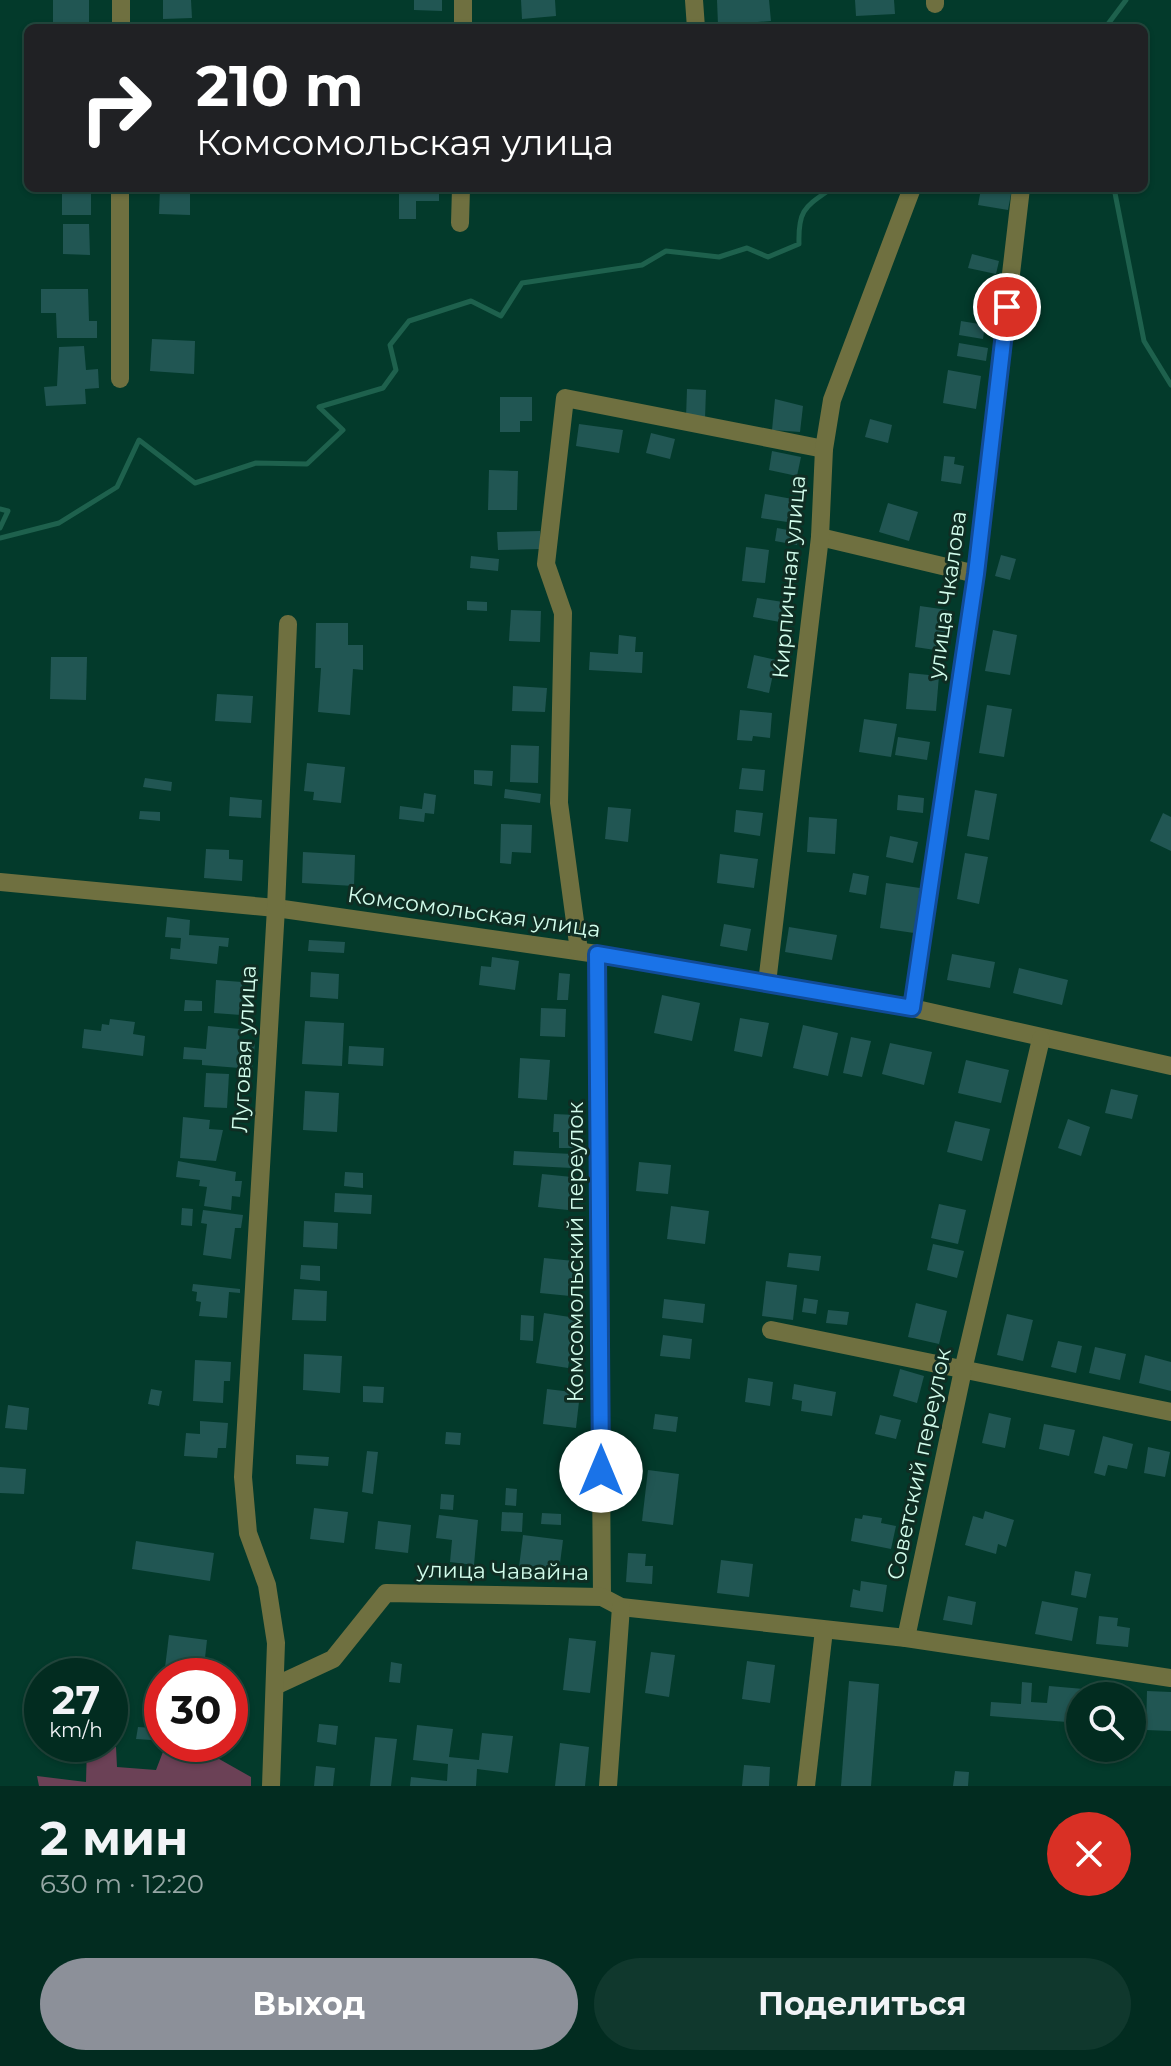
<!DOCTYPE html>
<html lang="ru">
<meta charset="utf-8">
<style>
body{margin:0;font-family:Montserrat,sans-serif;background:#10382d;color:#f1f3f6;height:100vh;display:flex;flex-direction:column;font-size:30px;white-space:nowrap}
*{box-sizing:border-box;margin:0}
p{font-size:26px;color:#96a7a5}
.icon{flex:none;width:44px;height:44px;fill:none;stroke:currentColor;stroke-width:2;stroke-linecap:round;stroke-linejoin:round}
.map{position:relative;height:1786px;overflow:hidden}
.drawer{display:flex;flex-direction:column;background:#022c20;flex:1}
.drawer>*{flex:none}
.hud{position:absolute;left:24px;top:24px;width:1124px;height:168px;border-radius:12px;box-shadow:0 2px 6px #0004,0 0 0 2px #23483e;background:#202124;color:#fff;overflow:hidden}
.buttons{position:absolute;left:1066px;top:1682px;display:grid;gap:16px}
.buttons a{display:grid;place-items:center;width:80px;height:80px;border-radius:50%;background:#022c20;box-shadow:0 2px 6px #0004,0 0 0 2px #23483e;font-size:40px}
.speed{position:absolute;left:24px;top:1658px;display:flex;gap:16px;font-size:40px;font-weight:700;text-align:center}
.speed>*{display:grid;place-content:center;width:104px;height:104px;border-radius:50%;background:#022c20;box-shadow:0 2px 6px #0004,0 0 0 2px #23483e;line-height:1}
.speed small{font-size:20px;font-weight:400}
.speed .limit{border:12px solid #d22;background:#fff;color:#111}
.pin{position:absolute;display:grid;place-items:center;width:68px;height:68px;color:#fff;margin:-34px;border:4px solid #fff;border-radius:50%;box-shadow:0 2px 8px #0007}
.me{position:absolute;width:88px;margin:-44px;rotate:0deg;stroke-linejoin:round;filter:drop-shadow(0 0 6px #0008)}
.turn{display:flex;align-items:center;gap:28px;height:168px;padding:0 40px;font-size:36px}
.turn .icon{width:104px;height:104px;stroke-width:2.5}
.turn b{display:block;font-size:56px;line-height:68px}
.round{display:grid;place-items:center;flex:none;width:84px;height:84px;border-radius:42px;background:#10382d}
.summary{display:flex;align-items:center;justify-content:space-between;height:136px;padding:0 40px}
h1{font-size:48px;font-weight:700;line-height:60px}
.button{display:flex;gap:16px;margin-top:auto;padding:16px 40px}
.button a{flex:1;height:92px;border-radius:48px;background:#8c9099;color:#fff;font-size:32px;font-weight:700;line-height:92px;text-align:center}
.button a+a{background:#10382d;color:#f1f3f6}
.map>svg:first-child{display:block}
.green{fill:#6b4156}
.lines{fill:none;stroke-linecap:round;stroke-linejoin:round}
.stream{stroke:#1e614d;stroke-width:5}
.building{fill:#215653}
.minor{stroke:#6f7040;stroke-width:18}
.route-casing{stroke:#114b97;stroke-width:20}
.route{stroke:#1a73e8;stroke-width:14}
.labels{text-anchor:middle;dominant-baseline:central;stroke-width:6;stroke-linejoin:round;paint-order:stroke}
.street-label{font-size:22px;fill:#d2fdec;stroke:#0f2d23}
</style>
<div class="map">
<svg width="1171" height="1786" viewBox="0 0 1171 1786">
<rect width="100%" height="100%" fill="#033a2b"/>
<polygon class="green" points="166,1744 205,1751 251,1777 251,1786 39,1786 37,1776 86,1782 87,1745 116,1747 117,1767 156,1770"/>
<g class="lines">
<g class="stream">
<polyline points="1105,28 1126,0"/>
<polyline points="1114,188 1144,341 1171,385"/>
<polyline points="0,509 8,511 0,528"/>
<path d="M0,538l59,-15 58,-36 22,-47 56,43 61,-20 51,1 36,-34 -24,-23 64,-19 13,-18 -6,-25 19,-24 62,-20 30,15 21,-33 120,-18 24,-14 53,6 28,-9 21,9 31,-13c-1,-35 6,-37 33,-56"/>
</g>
</g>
<g class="building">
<rect x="53" y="0" width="36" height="28"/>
<polygon points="163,0 191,0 192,18 163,19"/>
<polygon points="414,0 442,0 442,11 414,10"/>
<polygon points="521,0 555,0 556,16 522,19"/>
<polygon points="717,0 769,0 771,21 718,25"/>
<polygon points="855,0 894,0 895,14 856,16"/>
<rect x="62" y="188" width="29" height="27"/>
<polygon points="160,188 190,188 190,215 159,214"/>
<polygon points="399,188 439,188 439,201 416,201 416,219 399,219"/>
<polygon points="595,188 637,188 638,190 595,194"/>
<polygon points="981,189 1011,194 1008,210 978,205"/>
<polygon points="63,224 89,224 90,255 63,254"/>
<polygon points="972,254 999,261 996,274 968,268"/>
<polygon points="41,289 88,289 89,321 97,321 97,338 57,338 56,313 41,313"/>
<polygon points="961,321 985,325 983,339 959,335"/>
<polygon points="152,339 195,341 194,374 150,371"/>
<polygon points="959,343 988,348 986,361 957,356"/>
<polygon points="84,346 86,370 98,369 99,388 85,389 86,404 46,406 44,387 57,386 59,347"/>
<polygon points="948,370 981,376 976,409 943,403"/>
<polygon points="687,389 706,390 705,419 686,418"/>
<polygon points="500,397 532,397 532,421 520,421 520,432 500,432"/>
<polygon points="775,399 803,406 800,432 772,430"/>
<polygon points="870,419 892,425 888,443 865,437"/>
<polygon points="579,424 623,430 619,453 576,446"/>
<polygon points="651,433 675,439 670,459 646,453"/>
<polygon points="772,451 801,457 797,476 769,470"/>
<polygon points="944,456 955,457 954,464 964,466 961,484 941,481"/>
<polygon points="489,470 518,471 517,510 488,510"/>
<polygon points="765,494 798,500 794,523 761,518"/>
<polygon points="888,503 918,512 909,541 879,532"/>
<polygon points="777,528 799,532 797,545 775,541"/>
<polygon points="540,531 541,549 498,550 497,532"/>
<polygon points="746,547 769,550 765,583 742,581"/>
<polygon points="1001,555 1016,559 1010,580 995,576"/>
<polygon points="471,556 499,559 498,571 470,568"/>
<polygon points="757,598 783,602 780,622 753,617"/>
<polygon points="467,601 487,602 487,611 467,610"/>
<polygon points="920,606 948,610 942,651 915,647"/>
<polygon points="511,610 541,611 540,642 509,641"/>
<polygon points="316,623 348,623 348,645 363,645 363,670 353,669 350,715 318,712 321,668 315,668"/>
<polygon points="993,630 1017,635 1010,675 985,671"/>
<polygon points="619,635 636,637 635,652 643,652 642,673 589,670 590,652 618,654"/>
<polygon points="754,655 776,660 769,693 747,688"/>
<polygon points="51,657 87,657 86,700 50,699"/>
<polygon points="909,673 939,676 936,711 906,709"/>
<polygon points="513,686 547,688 545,712 512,711"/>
<polygon points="217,694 253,696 251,723 215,721"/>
<polygon points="987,705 1012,709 1004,757 979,753"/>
<polygon points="740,710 772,713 770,738 753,736 752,741 737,740"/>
<polygon points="864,719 897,724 891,757 859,752"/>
<polygon points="898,737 930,742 927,760 895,755"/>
<polygon points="511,745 539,746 538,783 510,782"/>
<polygon points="307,763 345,767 341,803 313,800 314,792 304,791"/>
<polygon points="742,768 765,770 763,791 739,789"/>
<polygon points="474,770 493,771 492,786 474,784"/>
<polygon points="145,778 172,782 171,791 143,787"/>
<polygon points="505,789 541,794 540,803 504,798"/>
<polygon points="975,790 997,794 989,840 967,836"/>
<polygon points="424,793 436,795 434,814 425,813 424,822 399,819 400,806 422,809"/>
<polygon points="898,795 924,798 923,813 897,810"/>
<polygon points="230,797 262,800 261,818 229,816"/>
<polygon points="608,807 631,809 628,842 605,839"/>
<polygon points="736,810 763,813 760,836 734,832"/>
<polygon points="140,811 160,812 160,821 139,819"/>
<polygon points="1163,813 1171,817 1171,851 1150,841"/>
<polygon points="809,817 837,819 835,854 807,852"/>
<polygon points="501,824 532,825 531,853 512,852 511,864 500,863"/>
<polygon points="890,836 918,842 913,863 886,857"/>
<polygon points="206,849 229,850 229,859 243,860 242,881 204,878"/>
<polygon points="303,852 355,855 354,886 302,883"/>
<polygon points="965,853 988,857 979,904 957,899"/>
<polygon points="720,854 758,859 754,888 717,883"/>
<polygon points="853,873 869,876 866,895 849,892"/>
<polygon points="886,883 920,888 914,933 880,928"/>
<polygon points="167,917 190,920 189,935 229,938 228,947 219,946 217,964 170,959 171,948 180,949 181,938 165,937"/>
<polygon points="724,924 751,929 747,951 720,946"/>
<polygon points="789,927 837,935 832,960 785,952"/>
<polygon points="309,940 345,942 344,953 308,951"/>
<polygon points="952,954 995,962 990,988 947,980"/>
<polygon points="492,957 519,961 515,990 479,985 481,966 491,967"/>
<polygon points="1019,968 1068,980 1062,1005 1013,993"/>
<polygon points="311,972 339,974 338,999 310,997"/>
<polygon points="559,973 570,974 568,1000 557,1000"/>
<polygon points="216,980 242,982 241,1015 214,1013"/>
<polygon points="662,995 700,1003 692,1041 654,1033"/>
<polygon points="185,1000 202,1001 202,1011 184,1011"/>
<polygon points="541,1008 566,1009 565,1037 540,1036"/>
<polygon points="740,1018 769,1023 762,1057 734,1051"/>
<polygon points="110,1019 135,1022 133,1034 145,1036 143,1056 82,1048 84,1029 101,1031 102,1024 109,1025"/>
<polygon points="305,1021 344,1023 342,1066 302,1064"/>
<polygon points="803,1025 838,1033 828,1076 793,1068"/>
<polygon points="208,1026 240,1029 239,1042 255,1044 252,1069 202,1065 202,1060 183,1059 184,1047 206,1049"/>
<polygon points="851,1037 871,1041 862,1077 843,1073"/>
<polygon points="890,1043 932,1052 924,1085 882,1074"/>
<polygon points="349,1046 384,1048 383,1066 348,1064"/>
<polygon points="520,1058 550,1060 547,1100 518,1098"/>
<polygon points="966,1060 1009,1070 1001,1103 958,1093"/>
<polygon points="206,1073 229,1074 227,1108 204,1107"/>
<polygon points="1111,1089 1138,1095 1132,1119 1105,1113"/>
<polygon points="305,1091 339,1093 337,1132 303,1130"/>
<polygon points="554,1114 576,1115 576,1148 559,1148 559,1132 553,1132"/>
<polygon points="183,1117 210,1120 209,1129 223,1130 216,1161 180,1158"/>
<polygon points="1068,1119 1090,1127 1081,1156 1058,1148"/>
<polygon points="955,1121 990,1129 982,1161 947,1152"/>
<polygon points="514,1151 572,1154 572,1168 513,1165"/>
<polygon points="178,1161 236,1172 235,1181 242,1181 240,1197 232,1196 231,1210 204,1206 207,1187 199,1186 200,1180 176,1177"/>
<polygon points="639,1162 671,1165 668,1194 636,1191"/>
<polygon points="345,1172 363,1173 363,1188 344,1186"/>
<polygon points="542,1174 572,1177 568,1210 538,1207"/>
<polygon points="335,1193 372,1195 371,1214 334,1212"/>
<polygon points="939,1204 966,1210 958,1244 931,1238"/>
<polygon points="671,1206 709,1211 705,1244 667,1239"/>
<polygon points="182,1208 193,1209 192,1226 181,1225"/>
<polygon points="203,1210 243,1215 241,1228 235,1228 231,1259 203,1255 207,1224 201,1223"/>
<polygon points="304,1221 338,1223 337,1249 303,1247"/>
<polygon points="933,1244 964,1251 957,1278 927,1270"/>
<polygon points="789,1253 821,1256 819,1271 787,1267"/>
<polygon points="544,1258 574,1261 570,1296 540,1293"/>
<polygon points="301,1265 320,1266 320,1281 300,1279"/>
<polygon points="766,1281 797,1285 793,1320 762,1316"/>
<polygon points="193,1284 240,1289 240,1293 229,1292 227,1318 199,1316 201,1302 196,1301 197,1292 192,1291"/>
<polygon points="294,1289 327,1291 326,1321 292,1320"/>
<polygon points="804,1298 818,1300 816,1314 802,1312"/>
<polygon points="664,1299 705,1304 703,1323 662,1318"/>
<polygon points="916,1303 947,1311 939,1344 908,1337"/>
<polygon points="828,1310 849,1312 847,1325 826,1323"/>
<polygon points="544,1313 576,1318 568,1368 536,1363"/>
<polygon points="1007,1314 1033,1320 1023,1361 997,1355"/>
<polygon points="521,1315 534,1316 533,1341 520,1340"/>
<polygon points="663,1335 692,1339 690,1359 660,1356"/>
<polygon points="1058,1341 1082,1346 1076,1373 1051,1367"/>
<polygon points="1095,1347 1126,1354 1120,1380 1089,1373"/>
<polygon points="304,1354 342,1356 340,1393 303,1390"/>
<polygon points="1145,1355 1171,1362 1171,1391 1139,1383"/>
<polygon points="195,1360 231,1362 230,1381 224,1381 223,1403 193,1401"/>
<polygon points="900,1369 924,1376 917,1403 893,1396"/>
<polygon points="748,1378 773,1382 770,1406 745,1402"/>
<polygon points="794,1384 836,1392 832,1416 801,1411 802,1401 792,1399"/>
<polygon points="363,1386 384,1387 383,1403 363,1402"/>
<polygon points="151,1389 162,1391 159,1406 148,1404"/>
<polygon points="547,1389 580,1393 576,1428 543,1424"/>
<polygon points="8,1405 29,1408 27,1430 5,1428"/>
<polygon points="989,1413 1011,1418 1005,1448 982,1443"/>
<polygon points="655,1414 678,1417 676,1432 653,1429"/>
<polygon points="880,1415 901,1420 896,1439 875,1434"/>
<polygon points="200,1421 228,1423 226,1448 218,1448 217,1458 184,1456 186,1433 200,1434"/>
<polygon points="1044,1424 1075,1430 1069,1456 1039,1449"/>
<polygon points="446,1432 461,1433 460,1445 445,1444"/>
<polygon points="1103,1436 1133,1444 1127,1469 1108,1465 1105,1476 1094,1473"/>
<polygon points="1148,1447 1170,1452 1165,1477 1144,1473"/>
<polygon points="367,1451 378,1452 373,1494 362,1492"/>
<polygon points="296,1455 329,1457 328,1466 296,1464"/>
<polygon points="0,1467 26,1469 24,1494 0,1493"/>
<polygon points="648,1470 679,1474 673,1525 642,1521"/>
<polygon points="506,1488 517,1489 516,1506 505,1505"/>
<polygon points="441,1494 454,1495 453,1510 440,1509"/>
<polygon points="314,1508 348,1512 344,1543 310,1539"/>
<polygon points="985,1511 1014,1520 1006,1547 998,1544 996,1554 965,1545 973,1516 983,1519"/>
<polygon points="502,1512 523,1513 522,1532 501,1531"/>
<polygon points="542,1513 561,1514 561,1525 541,1524"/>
<polygon points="439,1515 478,1520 474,1565 450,1562 452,1540 436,1538"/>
<polygon points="863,1515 882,1518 881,1523 896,1526 891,1549 851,1541 855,1518 862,1519"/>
<polygon points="378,1521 411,1525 408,1553 375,1549"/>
<polygon points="523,1535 563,1540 558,1579 518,1575"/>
<polygon points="136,1541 214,1553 210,1581 132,1569"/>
<polygon points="628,1553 646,1554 645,1566 653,1566 652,1584 626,1582"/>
<polygon points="721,1560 753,1564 749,1597 717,1593"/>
<polygon points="1075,1571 1091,1574 1086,1598 1071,1595"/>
<polygon points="861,1581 887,1585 883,1612 850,1607 853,1589 860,1591"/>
<polygon points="948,1596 976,1602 972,1625 943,1620"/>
<polygon points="1042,1601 1078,1608 1072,1641 1035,1634"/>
<polygon points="1099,1616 1118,1618 1117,1626 1130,1628 1128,1647 1096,1644"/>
<polygon points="169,1635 207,1640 203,1676 164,1676"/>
<polygon points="569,1638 596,1641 590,1693 563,1690"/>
<polygon points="651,1652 675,1655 669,1697 645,1693"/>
<polygon points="747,1661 775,1665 770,1703 742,1699"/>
<polygon points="391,1662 402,1664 400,1683 389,1682"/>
<polygon points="849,1681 879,1684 871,1786 841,1786"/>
<polygon points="1022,1682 1032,1683 1031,1702 1047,1703 1049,1686 1084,1689 1083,1696 1080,1696 1080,1723 990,1716 991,1702 1021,1704"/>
<polygon points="1099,1689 1128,1691 1128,1696 1098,1696"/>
<polygon points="1147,1691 1171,1692 1171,1731 1146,1730"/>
<polygon points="319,1724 338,1726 336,1745 317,1742"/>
<polygon points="417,1725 453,1729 449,1757 479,1760 482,1733 513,1736 508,1773 477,1769 476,1786 410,1786 411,1777 447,1781 448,1764 413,1760"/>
<polygon points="138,1727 153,1728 151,1740 136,1739"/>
<polygon points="375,1737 397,1739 391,1786 370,1786"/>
<polygon points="560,1743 589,1747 585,1786 555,1786"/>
<polygon points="744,1765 770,1767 769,1786 742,1786"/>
<polygon points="316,1766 335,1768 333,1786 314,1786"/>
<polygon points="955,1771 969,1772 968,1786 953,1786"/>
</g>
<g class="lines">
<g class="minor">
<polyline points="694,0 696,28"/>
<polyline points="935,4 935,0"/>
<polyline points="121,28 121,0"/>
<polyline points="463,28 463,0"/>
<polyline points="460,223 461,188"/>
<polyline points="120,379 120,188"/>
<polyline points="820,537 976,574"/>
<polyline points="0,882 276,908 597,954 912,1008 1171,1066"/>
<polyline points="579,951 559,803 563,613 546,564 565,398 824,449"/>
<polyline points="597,954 602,1597"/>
<polyline points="767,983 820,537 824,449 832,400 912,188"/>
<polyline points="912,1008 976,574 1021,188"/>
<polyline points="771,1330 1171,1412"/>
<polyline points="906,1638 963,1370 1041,1039"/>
<polyline points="277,1685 333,1659 386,1593 602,1597 621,1607 906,1638 1171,1678"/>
<polyline points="271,1786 276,1643 267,1585 248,1533 243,1477 276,908 288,624"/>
<polyline points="608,1786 621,1607"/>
<polyline points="806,1786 824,1630"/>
</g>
</g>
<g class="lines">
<g class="route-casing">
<polyline id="route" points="601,1471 597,954 912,1008 976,574 1007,307"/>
</g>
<use href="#route" class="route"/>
</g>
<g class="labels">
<g class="street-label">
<text transform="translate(789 577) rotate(-85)">Кирпичная улица</text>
<text transform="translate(947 595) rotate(-82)">улица Чкалова</text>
<text transform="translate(474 912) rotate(8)">Комсомольская улица</text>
<text transform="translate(244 1049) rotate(-87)">Луговая улица</text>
<text transform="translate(575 1252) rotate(-90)">Комсомольский переулок</text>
<text transform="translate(919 1464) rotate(-78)">Советский переулок</text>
<text transform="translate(503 1571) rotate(1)">улица Чавайна</text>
</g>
</g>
</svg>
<div class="buttons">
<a><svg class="icon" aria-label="search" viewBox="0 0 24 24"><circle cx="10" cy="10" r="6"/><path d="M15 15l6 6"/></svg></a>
</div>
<div class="speed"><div>27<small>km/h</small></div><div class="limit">30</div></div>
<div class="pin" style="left:1007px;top:307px;background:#d93025"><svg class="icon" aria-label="arrive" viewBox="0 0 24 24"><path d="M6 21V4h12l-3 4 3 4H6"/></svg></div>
<svg class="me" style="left:601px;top:1471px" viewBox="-20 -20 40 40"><circle r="19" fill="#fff"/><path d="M0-13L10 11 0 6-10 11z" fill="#1a73e8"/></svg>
<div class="hud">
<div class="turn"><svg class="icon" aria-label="right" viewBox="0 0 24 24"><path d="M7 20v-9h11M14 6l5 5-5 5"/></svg><div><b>210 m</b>Комсомольская улица</div></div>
</div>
</div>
<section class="drawer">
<div class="summary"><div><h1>2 мин</h1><p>630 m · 12:20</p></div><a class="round" style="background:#d93025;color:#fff"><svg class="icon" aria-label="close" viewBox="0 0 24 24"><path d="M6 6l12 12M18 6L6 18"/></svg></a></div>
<div class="button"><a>Выход</a><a>Поделиться</a></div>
</section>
